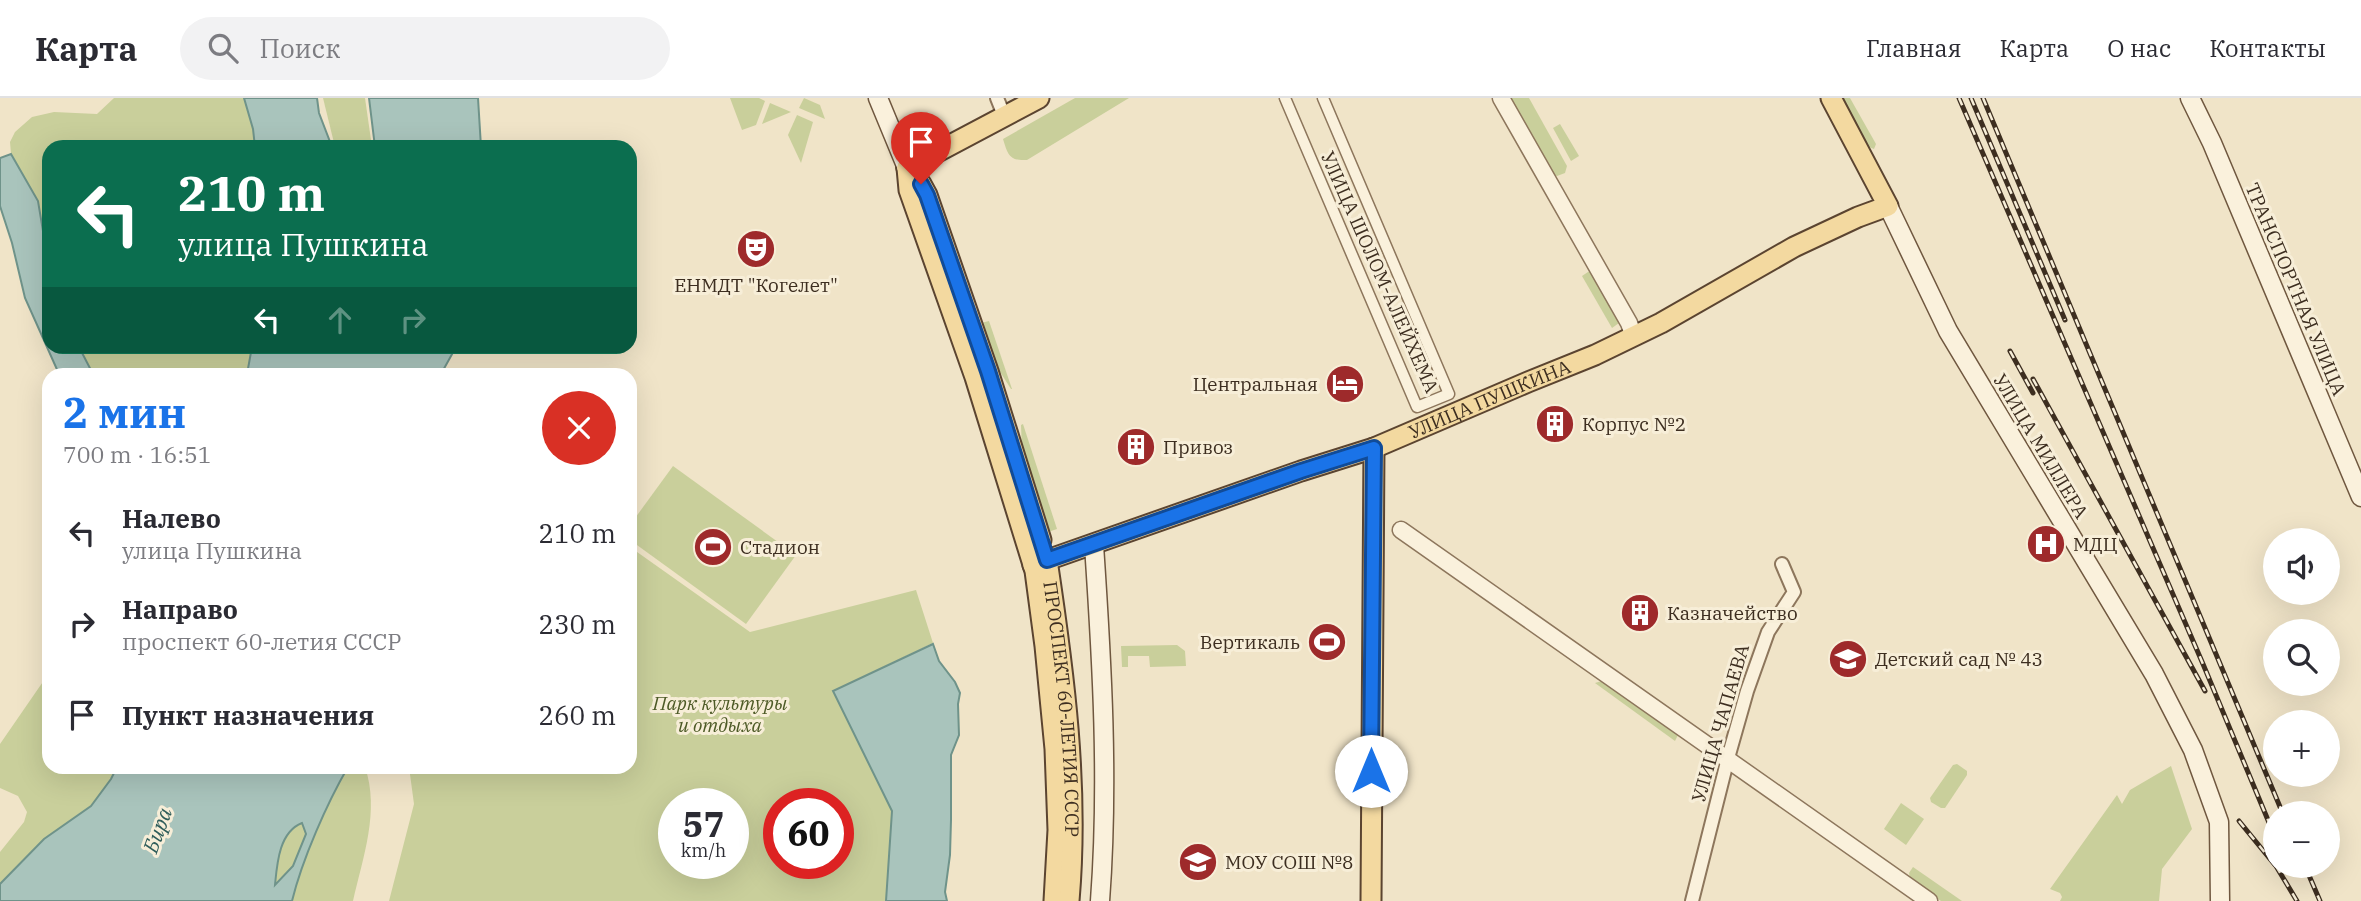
<!DOCTYPE html>
<html lang="ru">
<meta charset="utf-8">
<style>
body{margin:0;font-family:"IBM Plex Serif",serif;background:#f2f2f3;color:#2b2b33;height:100vh;display:flex;flex-direction:column;font-size:26px;white-space:nowrap}
*{box-sizing:border-box;margin:0}
p{font-size:23px;color:#7c7c81}
.icon{flex:none;width:38px;height:38px;fill:none;stroke:currentColor;stroke-width:2;stroke-linecap:round;stroke-linejoin:round}
.map{position:relative;flex:1;overflow:hidden}
.side{position:absolute;left:42px;top:270px;width:595px;height:406px;display:flex;flex-direction:column;background:#fff;border-radius:21px;box-shadow:0 7px 28px #0002}
.side>*{flex:none}
.top-card{position:absolute;left:42px;top:42px;width:595px;height:214px;border-radius:21px;box-shadow:0 7px 28px #0002;background:#0b6e4f;color:#fff;overflow:hidden}
.fabs{position:absolute;left:2263px;top:430px;display:grid;gap:14px}
.fabs a{display:grid;place-items:center;width:77px;height:77px;border-radius:50%;background:#fff;box-shadow:0 7px 28px #0002;font-size:35px}
.speed{position:absolute;left:658px;top:690px;display:flex;gap:14px;font-size:35px;font-weight:700;text-align:center}
.speed>*{display:grid;place-content:center;width:91px;height:91px;border-radius:50%;background:#fff;box-shadow:0 7px 28px #0002;line-height:1}
.speed small{font-size:18px;font-weight:400}
.speed .limit{border:10px solid #d22;background:#fff;color:#111}
.pin{position:absolute;display:grid;place-items:center;width:60px;height:60px;color:#fff;margin:-72px -30px;border-radius:50% 50% 50% 0;rotate:-45deg;box-shadow:0 0 7px #0007}
.pin .icon{rotate:45deg}
.me{position:absolute;width:77px;margin:-38px;rotate:0deg;stroke-linejoin:round;filter:drop-shadow(0 0 5px #0008)}
.turn{display:flex;align-items:center;gap:24px;height:147px;padding:0 21px;font-size:32px}
.turn .icon{width:91px;height:91px;stroke-width:2.5}
.turn b{display:block;font-size:49px;line-height:60px}
.lanes{display:flex;align-items:center;height:66px;padding:0 21px;background:#0003;justify-content:center;gap:35px;direction:ltr}
.lanes .off{opacity:.35}
.round{display:grid;place-items:center;flex:none;width:74px;height:74px;border-radius:37px;background:#f2f2f3}
.overview{display:flex;align-items:center;justify-content:space-between;height:119px;padding:0 21px}
h1{font-size:42px;font-weight:700;line-height:52px;color:#1a73e8}
ul{padding:0;list-style:none}
li{display:flex;align-items:center;gap:21px;height:91px;padding:0 21px}
li div{flex:1}
li b{display:block;font-size:26px}
li em{font-style:normal}
header{display:flex;align-items:center;gap:42px;box-sizing:border-box;height:98px;padding:0 35px;background:#fff;border-bottom:2px solid #e1e1e2}
header strong{font-size:33px}
nav{display:flex;gap:38px;margin-inline-start:auto;font-size:24px}
.search{width:490px;height:63px;background:#f2f2f3;display:flex;align-items:center;gap:18px;box-sizing:border-box;padding:0 24px;border-radius:38px;color:#7c7c81;font-size:26px}
.map>svg:first-child{display:block}
.green{fill:#c9cf9b;fill-rule:evenodd}
.water{fill:#a9c4bc;stroke:#6f938a;stroke-width:2;fill-rule:evenodd}
.lines{fill:none;stroke-linecap:round;stroke-linejoin:round}
.pedestrian-casing{stroke:#8d765c;stroke-width:13}
.minor-casing{stroke:#8d765c;stroke-width:16}
.tertiary-casing{stroke:#8d765c;stroke-width:19}
.secondary-casing{stroke:#6f573f;stroke-width:21}
.primary-casing{stroke:#5b4430;stroke-width:23}
.pedestrian{stroke:#faf1dc;stroke-width:10}
.minor{stroke:#faf1dc;stroke-width:12}
.tertiary{stroke:#faf1dc;stroke-width:16}
.secondary{stroke:#faf1dc;stroke-width:18}
.primary{stroke:#f3d9a0;stroke-width:19}
.rail-casing{stroke:#3d2e20;stroke-width:5}
.rail{stroke:#f7eed8;stroke-width:2.5;stroke-dasharray:8;stroke-linecap:butt}
.route-casing{stroke:#114b97;stroke-width:18}
.route{stroke:#1a73e8;stroke-width:12}
.labels{text-anchor:middle;dominant-baseline:central;stroke-width:6;stroke-linejoin:round;paint-order:stroke}
.street-label{font-size:19px;fill:#3d2e20;stroke:#f7eed8}
.poi-label{font-size:19px;fill:#3d2e20;stroke:#f7eed8;text-anchor:start}
.park-label{font-size:19px;font-style:italic;fill:#4d5a26;stroke:#f7eed8}
.water-label{font-size:21px;font-style:italic;fill:#2f5d5a;stroke:#f7eed8}
</style>
<header>
<strong>Карта</strong>
<div class="search"><svg class="icon" aria-label="search" viewBox="0 0 24 24"><circle cx="10" cy="10" r="6"/><path d="M15 15l6 6"/></svg>Поиск</div>
<nav><a>Главная</a><a>Карта</a><a>О нас</a><a>Контакты</a></nav>
</header>
<div class="map">
<svg width="2361" height="803" viewBox="0 0 2361 803">
<rect width="100%" height="100%" fill="#f0e4c8"/>
<g class="green">
<polygon points="114,0 244,0 253,31 255,49 49,49 49,152 44,139 38,103 11,56 10,44 15,34 32,19 54,14 97,16"/>
<polygon points="323,0 365,0 372,49 335,49"/>
<polygon points="730,0 759,0 765,3 756,27 742,32"/>
<polygon points="804,0 820,7 825,21 799,10"/>
<path d="M1075,0h54l-102,62c-18,1 -19,-5 -24,-21z"/>
<polygon points="1509,0 1529,0 1567,68 1565,75 1557,78 1552,77"/>
<polygon points="1841,0 1850,0 1876,46 1874,51 1869,49"/>
<polygon points="770,5 791,14 762,26"/>
<polygon points="797,17 813,24 801,65 788,37"/>
<polygon points="1560,26 1579,58 1571,63 1553,30"/>
<polygon points="1591,172 1619,222 1619,225 1612,230 1582,178"/>
<polygon points="989,223 1012,291 1011,291 995,266 981,225"/>
<polygon points="79,249 252,249 247,276 93,276"/>
<polygon points="1023,326 1057,431 1045,435 1022,354 1021,327"/>
<polygon points="673,368 796,457 746,526 630,442 630,427"/>
<path d="M630,449l120,85 166,-42 17,53 -100,48 59,120 -6,90h-497l25,-97 -5,-37 221,-1zM674,705h59v60h-59zM779,705h59v60h-59z"/>
<polygon points="1177,547 1185,553 1186,568 1150,569 1149,558 1128,558 1128,569 1122,569 1121,548"/>
<polygon points="49,575 49,668 117,669 111,681 91,708 44,741 0,786 0,754 24,724 27,714 18,698 0,690 0,646"/>
<polygon points="1605,582 1677,633 1678,637 1675,643 1595,585"/>
<polygon points="1957,666 1967,673 1967,677 1945,710 1941,710 1931,704 1930,700 1953,667"/>
<polygon points="2171,668 2192,731 2162,771 2159,803 2060,803 2062,799 2060,795 2050,791 2117,697 2122,706 2130,692"/>
<path d="M348,669h17c15,44 -2,90 -12,134h-61c10,-41 35,-98 56,-134z"/>
<polygon points="1901,705 1924,721 1906,747 1884,731"/>
<path d="M302,725l4,11 -13,32 -19,21c4,-23 4,-54 28,-64z"/>
<polygon points="1913,769 1962,803 1941,803 1910,781 1909,775"/>
</g>
<g class="water">
<polygon points="244,0 317,0 319,15 332,49 255,49 253,31"/>
<polygon points="369,0 478,0 481,49 375,49"/>
<polygon points="11,56 38,103 44,139 49,152 49,248 79,249 93,276 59,276 25,200 12,145 0,108 0,60"/>
<polygon points="252,249 252,248 456,249 441,276 247,276"/>
<polygon points="933,546 939,563 955,584 960,595 958,606 959,637 951,657 951,722 950,757 945,794 947,803 886,803 892,713 833,593"/>
<path d="M117,669v-1l231,1c-21,36 -46,93 -56,134h-292v-17l44,-45 47,-33 20,-27zM302,725l4,11 -13,32 -18,19c2,-21 4,-53 27,-62z"/>
</g>
<g class="lines">
<g class="pedestrian-casing">
<polyline id="pedestrian" points="1285,0 1417,309 1449,296 1323,0"/>
</g>
<g class="minor-casing">
<g id="minor">
<polyline points="997,0 1005,20"/>
<polyline points="1692,803 1728,660 1747,593 1768,534 1794,494 1782,466"/>
</g>
</g>
<g class="tertiary-casing">
<g id="tertiary">
<polyline points="1501,0 1629,225 1634,239"/>
<polyline points="1401,432 1929,803"/>
</g>
</g>
<g class="secondary-casing">
<g id="secondary">
<polyline points="878,0 907,70"/>
<polyline points="2190,0 2212,45 2361,399"/>
<polyline points="1888,108 1948,233 2154,576 2193,652 2219,724 2220,803"/>
<path d="M1094,447c8,118 15,237 6,356"/>
</g>
</g>
<g class="primary-casing">
<g id="primary">
<polyline points="907,70 909,92 975,279 1035,473 1045,548 1055,651 1058,732 1054,803"/>
<polyline points="907,70 921,86 927,97 988,273 1041,442"/>
<polyline points="907,70 1039,0"/>
<path id="s1" d="M1047,462c17,113 32,226 22,341"/>
<path id="s2" d="M1033,467l268,-94 73,-23 154,-66 67,-27 66,-32 133,-76 64,-30 30,-11 -57,-108"/>
<polyline points="1371,803 1374,350"/>
</g>
</g>
<use href="#pedestrian" class="pedestrian"/>
<use href="#minor" class="minor"/>
<use href="#tertiary" class="tertiary"/>
<use href="#secondary" class="secondary"/>
<use href="#primary" class="primary"/>
<g class="rail-casing">
<g id="rail">
<polyline points="1959,0 2203,566 2275,739"/>
<polyline points="1971,0 2065,222"/>
<polyline points="1983,0 2283,716"/>
<polyline points="2010,253 2033,295"/>
<polyline points="2033,281 2205,593"/>
<polyline points="2239,723 2275,767"/>
<polyline points="2276,768 2297,803"/>
<polyline points="2305,768 2320,803"/>
</g>
</g>
<use href="#rail" class="rail"/>
</g>
<g class="lines">
<g class="route-casing">
<polyline id="route" points="921,86 927,97 988,273 1047,462 1301,373 1374,350 1371,673"/>
</g>
<use href="#route" class="route"/>
</g>
<defs>
<g id="theatre-disc" transform="scale(2.0125)"><circle r="9.5" fill="#9e2a2b" stroke="#f7eed8"/><path d="M-5-5.5Q0-4 5-5.5V0Q5 5 0 6Q-5 5-5 0ZM-3.3-2.5H-1v1.5H-3.3ZM1-2.5H3.3v1.5H1ZM-2.8 1Q0 5.5 2.8 1Z" fill="#fff"/></g>
<g id="hotel-disc" transform="scale(2.0125)"><circle r="9.5" fill="#9e2a2b" stroke="#f7eed8"/><path d="M-6-4.5h1.5V1H6V5H4.5V3h-9V5H-6ZM-4 0a1.8 1.8 0 1 1 3.6 0ZM.5 0V-2.5h3Q6-2.5 6 0Z" fill="#fff"/></g>
<g id="building-disc" transform="scale(2.0125)"><circle r="9.5" fill="#9e2a2b" stroke="#f7eed8"/><path d="M-4-6H4V6H1V3H-1V6H-4ZM-2.5-4.3h1.7v1.8h-1.7ZM.8-4.3h1.7v1.8H.8ZM-2.5-1h1.7V.8h-1.7ZM.8-1h1.7V.8H.8Z" fill="#fff"/></g>
<g id="hospital-disc" transform="scale(2.0125)"><circle r="9.5" fill="#9e2a2b" stroke="#f7eed8"/><path d="M-5-5h3v3.5h4V-5h3V5h-3V1.5h-4V5h-3Z" fill="#fff"/></g>
<g id="stadium-disc" transform="scale(2.0125)"><circle r="9.5" fill="#9e2a2b" stroke="#f7eed8"/><path d="M0-5a6.5 5 0 1 0 0 10a6.5 5 0 1 0 0-10ZM-3.5-1.8h7v3.6h-7Z" fill="#fff"/></g>
<g id="school-disc" transform="scale(2.0125)"><circle r="9.5" fill="#9e2a2b" stroke="#f7eed8"/><path d="M0-5L7-2L0 1L-7-2ZM-4 1L0 2.5L4 1V4Q0 6-4 4Z" fill="#fff"/></g>
</defs>
<g fill-rule="evenodd">
<use href="#theatre-disc" x="756" y="151"/>
<use href="#hotel-disc" x="1345" y="286"/>
<use href="#building-disc" x="1555" y="326"/>
<use href="#building-disc" x="1136" y="349"/>
<use href="#hospital-disc" x="2046" y="446"/>
<use href="#stadium-disc" x="713" y="449"/>
<use href="#building-disc" x="1640" y="515"/>
<use href="#stadium-disc" x="1327" y="544"/>
<use href="#school-disc" x="1848" y="561"/>
<use href="#school-disc" x="1198" y="764"/>
</g>
<g class="labels">
<g class="street-label">
<text transform="translate(1380 174) rotate(66)">УЛИЦА ШОЛОМ-АЛЕЙХЕМА</text>
<text transform="translate(2296 191) rotate(67)">ТРАНСПОРТНАЯ УЛИЦА</text>
<text stroke="none"><textPath href="#s2" startOffset="486">УЛИЦА ПУШКИНА</textPath></text>
<text transform="translate(2041 348) rotate(59)">УЛИЦА МИЛЛЕРА</text>
<text stroke="none"><textPath href="#s1" startOffset="150">ПРОСПЕКТ 60-ЛЕТИЯ СССР</textPath></text>
<text transform="translate(1720 625) rotate(-74)">УЛИЦА ЧАПАЕВА</text>
</g>
<g class="poi-label">
<text x="756" y="187" text-anchor="middle">ЕНМДТ "Когелет"</text>
<text x="1318" y="286" text-anchor="end">Центральная</text>
<text x="1582" y="326">Корпус №2</text>
<text x="1163" y="349">Привоз</text>
<text x="2073" y="446">МДЦ</text>
<text x="740" y="449">Стадион</text>
<text x="1667" y="515">Казначейство</text>
<text x="1300" y="544" text-anchor="end">Вертикаль</text>
<text x="1875" y="561">Детский сад № 43</text>
<text x="1225" y="764">МОУ СОШ №8</text>
</g>
<g class="park-label">
<text x="720" y="605">Парк культуры<tspan x="720" dy="22">и отдыха</tspan></text>
</g>
<g class="water-label">
<text transform="translate(157 732) rotate(-70)">Бира</text>
</g>
</g>
</svg>
<div class="fabs">
<a><svg class="icon" aria-label="sound" viewBox="0 0 24 24"><path d="M4 9h4l5-4v14l-5-4H4zM17 9q2 3 0 6"/></svg></a>
<a><svg class="icon" aria-label="search" viewBox="0 0 24 24"><circle cx="10" cy="10" r="6"/><path d="M15 15l6 6"/></svg></a>
<a>+</a>
<a>−</a>
</div>
<div class="speed"><div>57<small>km/h</small></div><div class="limit">60</div></div>
<div class="pin" style="left:921px;top:86px;background:#d93025"><svg class="icon" aria-label="arrive" viewBox="0 0 24 24"><path d="M6 21V4h12l-3 4 3 4H6"/></svg></div>
<svg class="me" style="left:1371px;top:673px" viewBox="-20 -20 40 40"><circle r="19" fill="#fff"/><path d="M0-13L10 11 0 6-10 11z" fill="#1a73e8"/></svg>
<div class="top-card">
<div class="turn"><svg class="icon" aria-label="left" viewBox="0 0 24 24"><path d="M17 20v-9H6M10 6l-5 5 5 5"/></svg><div><b>210 m</b>улица Пушкина</div></div>
<div class="lanes"><svg class="icon" aria-label="left" viewBox="0 0 24 24"><path d="M17 20v-9H6M10 6l-5 5 5 5"/></svg><svg class="icon off" aria-label="ahead" viewBox="0 0 24 24"><path d="M12 20V5M6 11l6-6 6 6"/></svg><svg class="icon off" aria-label="right" viewBox="0 0 24 24"><path d="M7 20v-9h11M14 6l5 5-5 5"/></svg></div>
</div>
<section class="side">
<div class="overview"><div><h1>2 мин</h1><p>700 m · 16:51</p></div><a class="round" style="background:#d93025;color:#fff"><svg class="icon" aria-label="close" viewBox="0 0 24 24"><path d="M6 6l12 12M18 6L6 18"/></svg></a></div>
<ul>
<li><svg class="icon" aria-label="left" viewBox="0 0 24 24"><path d="M17 20v-9H6M10 6l-5 5 5 5"/></svg><div><b>Налево</b><p>улица Пушкина</p></div><em>210 m</em></li>
<li><svg class="icon" aria-label="right" viewBox="0 0 24 24"><path d="M7 20v-9h11M14 6l5 5-5 5"/></svg><div><b>Направо</b><p>проспект 60-летия СССР</p></div><em>230 m</em></li>
<li><svg class="icon" aria-label="arrive" viewBox="0 0 24 24"><path d="M6 21V4h12l-3 4 3 4H6"/></svg><div><b>Пункт назначения</b></div><em>260 m</em></li>
</ul>
</section>
</div>
